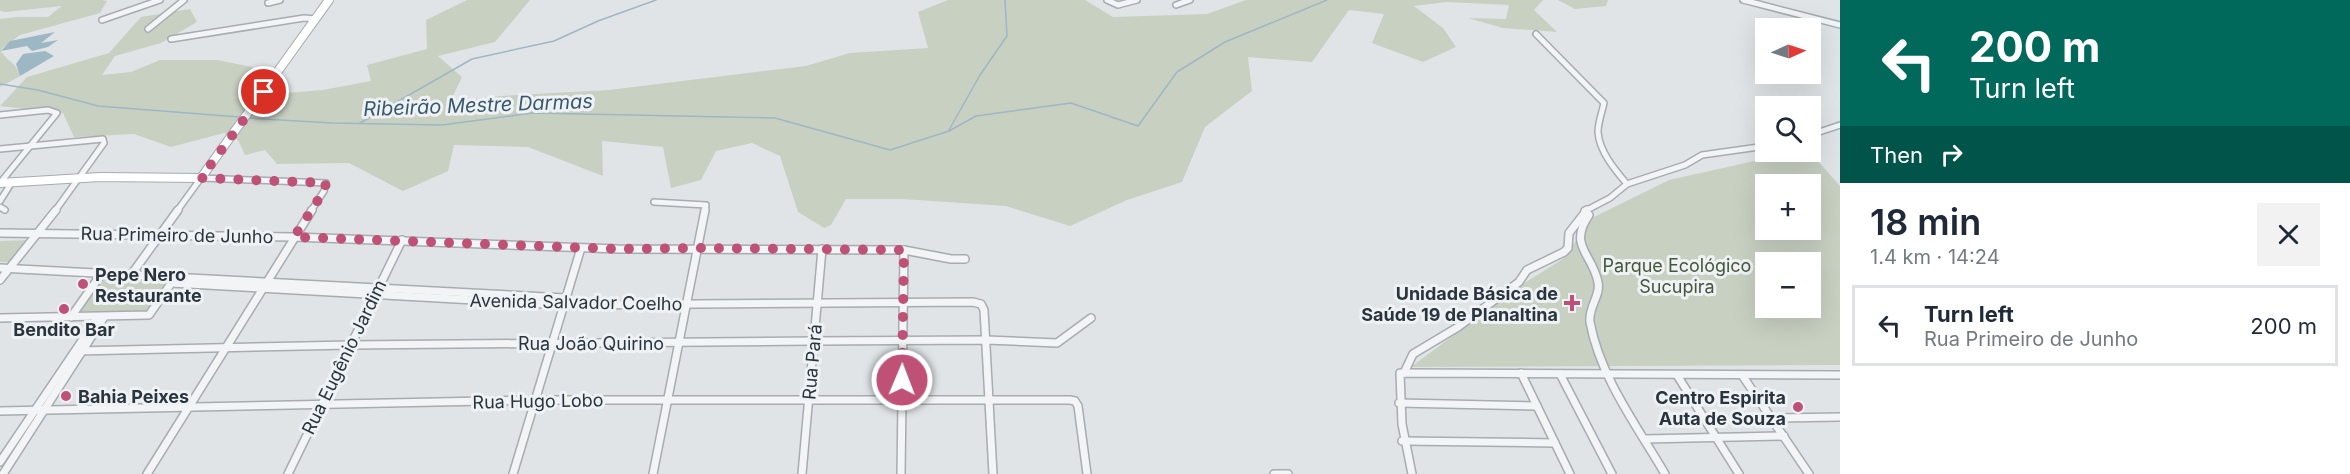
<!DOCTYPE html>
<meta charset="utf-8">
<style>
body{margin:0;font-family:Inter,sans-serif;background:#f2f2f3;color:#1f2937;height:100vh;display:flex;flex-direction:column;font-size:22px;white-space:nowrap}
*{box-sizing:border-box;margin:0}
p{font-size:20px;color:#747a83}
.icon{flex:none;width:33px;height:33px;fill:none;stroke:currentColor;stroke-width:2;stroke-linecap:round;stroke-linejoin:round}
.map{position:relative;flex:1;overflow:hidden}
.side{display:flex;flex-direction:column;background:#fff;width:510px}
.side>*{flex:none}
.guide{background:#00695c;color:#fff;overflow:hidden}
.needle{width:39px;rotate:87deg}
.tools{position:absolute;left:1755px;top:18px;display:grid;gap:12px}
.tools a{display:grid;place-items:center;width:66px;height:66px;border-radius:0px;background:#fff;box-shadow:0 6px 24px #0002;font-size:30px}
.pin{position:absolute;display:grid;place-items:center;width:51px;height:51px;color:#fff;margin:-26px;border:3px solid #fff;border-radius:50%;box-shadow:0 2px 6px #0007}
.me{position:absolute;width:66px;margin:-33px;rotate:1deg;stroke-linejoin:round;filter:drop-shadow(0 0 4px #0008)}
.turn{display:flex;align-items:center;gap:21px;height:126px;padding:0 30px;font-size:27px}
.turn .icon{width:78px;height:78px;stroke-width:2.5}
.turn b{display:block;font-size:42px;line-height:51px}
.then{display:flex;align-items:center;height:57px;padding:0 30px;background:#0003;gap:12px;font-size:22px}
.round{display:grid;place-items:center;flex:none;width:63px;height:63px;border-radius:0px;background:#f2f2f3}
.head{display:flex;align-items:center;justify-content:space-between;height:102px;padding:0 30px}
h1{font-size:36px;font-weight:600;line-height:45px}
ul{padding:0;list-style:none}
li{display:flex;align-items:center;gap:18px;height:81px;margin:0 12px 9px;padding:0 18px;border:3px solid #e0e1e3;border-radius:0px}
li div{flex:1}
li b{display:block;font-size:22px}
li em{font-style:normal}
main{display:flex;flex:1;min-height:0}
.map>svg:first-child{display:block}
.green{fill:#c8d0c2;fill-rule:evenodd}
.water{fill:#9eb7c4}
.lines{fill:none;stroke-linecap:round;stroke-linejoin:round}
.stream{stroke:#9eb7c4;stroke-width:1.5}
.street-far1-casing{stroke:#a6acb1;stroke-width:8}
.street-casing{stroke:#a6acb1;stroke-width:10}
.secondary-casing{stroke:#a6acb1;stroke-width:10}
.street-far1{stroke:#f2f4f6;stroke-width:5}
.street{stroke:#f2f4f6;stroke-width:7}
.secondary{stroke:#fff;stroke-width:8}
.route{stroke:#c05176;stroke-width:10;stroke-dasharray:0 18}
.poi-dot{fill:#c05176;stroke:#eff2f5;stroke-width:2}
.labels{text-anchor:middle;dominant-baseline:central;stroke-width:6;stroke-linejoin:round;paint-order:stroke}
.street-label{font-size:18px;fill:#2a343d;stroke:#eff2f5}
.park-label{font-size:18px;fill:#445739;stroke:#eff2f5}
.poi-label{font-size:18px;font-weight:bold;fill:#2a343d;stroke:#eff2f5;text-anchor:start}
.water-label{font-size:20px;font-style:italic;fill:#38596c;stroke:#eff2f5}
</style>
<main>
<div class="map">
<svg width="1840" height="474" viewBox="0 0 1840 474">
<rect width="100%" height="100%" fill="#e0e4e7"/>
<g class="green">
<path d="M0,0h102l5,1 -7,12 -80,22 -18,13 -1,3c7,12 13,8 19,25l-20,11v-68l17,-2h31l14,-11 -57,6 -5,-1z"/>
<polygon points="467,0 530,0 495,42 438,56 462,77 450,102 501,96 609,90 806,66 850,53 928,48 918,12 948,0 1085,0 1113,17 1207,14 1246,0 1543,0 1534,10 1557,32 1503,28 1468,18 1506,19 1509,5 1446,2 1414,6 1443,28 1456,47 1423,62 1372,43 1384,14 1349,10 1312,62 1248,57 1252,91 1205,127 1182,182 1127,200 1070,226 1006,206 903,199 846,199 831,225 824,228 798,212 780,156 752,143 716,151 701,180 671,188 663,147 602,141 603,176 528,147 454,145 448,171 403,191 349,163 277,164 265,150 245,155 238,140 224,133 171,147 134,134 74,137 63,113 0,106 27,77 109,53 141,17 190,9 197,22 161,43 115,56 102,75 131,72 160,60 217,60 252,67 258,79 250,96 323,90 371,81 367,65 427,49 426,20"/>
<polygon points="1558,0 1608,0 1606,6 1575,9"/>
<path d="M1811,153l29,33v179l-429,2 107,-80 45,-28 29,-41 77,-38 103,-23zM1766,184h44v46h-44zM1766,262h44v46h-44z"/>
<polygon points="32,240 12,262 0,262 0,241"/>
<polygon points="105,276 169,279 145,313 79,313"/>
</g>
<g class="water">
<polygon points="55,32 41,43 58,40 48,47 32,51 27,46 1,51 10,41"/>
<polygon points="45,51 54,56 20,76 16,64 23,54"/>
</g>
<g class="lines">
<g class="stream">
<polyline points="0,84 38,90 98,106 239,117"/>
<polyline points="247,118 332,123 442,125 532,113 775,118 890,150 949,131 976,116 1071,103 1138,126 1177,72 1225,42 1327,0"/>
<polyline points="360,123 472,59 554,41 598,21 656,0"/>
<polyline points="949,130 980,75 1007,36 1005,0"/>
</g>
<g class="street-far1-casing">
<g id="street-far1">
<polyline points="1107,0 1118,5 1137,0"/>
<polyline points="1743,0 1840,25"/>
<polyline points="268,3 280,0"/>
<polyline points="1176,5 1190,0"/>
<polyline points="102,20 160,0"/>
<polyline points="148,29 184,0"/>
<path d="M1536,34l68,69c-2,9 -6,20 -6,29 1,19 17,38 29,52"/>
<polyline points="171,39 304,18 316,19"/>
<polyline points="0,115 48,110 57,113 0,183"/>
<polyline points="1810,135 1840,125"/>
<polyline points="0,149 103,139 104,143 55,211"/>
<polyline points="0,201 12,182"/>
<polyline points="654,202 706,205 705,211"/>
<polyline points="0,207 5,210"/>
<polyline points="177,211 201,178 326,183 324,191 311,211"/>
<polyline points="1585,211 1610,198 1627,184 1685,165 1702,155 1766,146"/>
</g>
</g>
<g class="street-casing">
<g id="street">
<path d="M1585,211l4,4c-21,31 3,38 9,67 3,14 -10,25 -8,40 10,55 47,104 75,152"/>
<polyline points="0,233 294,237 618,249 904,250 951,259 965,259"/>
<polyline points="0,268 565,298"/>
<polyline points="131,275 178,210"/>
<polyline points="0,280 56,210"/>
<polyline points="171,283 562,305 973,302 981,304 984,310 993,474"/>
<polyline points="71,317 102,273"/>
<polyline points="0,318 149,315 172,282"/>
<polyline points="76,351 350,345 814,341 987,340 1057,343 1091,318"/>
<polyline points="1404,373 1413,354 1458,327 1519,282 1527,270 1564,252 1568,248 1569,233 1587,210"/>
<polyline points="1521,373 1570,474"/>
<polyline points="1560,374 1612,474"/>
<polyline points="1677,375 1739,474"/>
<polyline points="1742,375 1809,474"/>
<polyline points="1399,403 1537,406"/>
<polyline points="0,411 535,400 1070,400 1075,401 1078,406 1087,474"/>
<polyline points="1772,418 1840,417"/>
<polyline points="1645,439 1784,436"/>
<polyline points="1402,441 1555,443"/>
<polyline points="0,462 98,317"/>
<polyline points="3,474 104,317"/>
<polyline points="147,474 312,210"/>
<polyline points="288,474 402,240"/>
<polyline points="513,474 581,248"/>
<polyline points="653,474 705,210"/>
<polyline points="802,474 822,249"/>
<polyline points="901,474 904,250"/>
<polyline points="1274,474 1288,474"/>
<polyline points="1412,474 1402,424 1400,373 1840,375"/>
</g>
</g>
<g class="secondary-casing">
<polyline id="secondary" points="0,183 100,177 201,178 329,0"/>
</g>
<use href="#street-far1" class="street-far1"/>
<use href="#street" class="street"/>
<use href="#secondary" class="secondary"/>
</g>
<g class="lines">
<polyline class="route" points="264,92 201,178 326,183 324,191 294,237 618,249 696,248 904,250 902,380"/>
</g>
<g class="poi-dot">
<circle cx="83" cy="284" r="6"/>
<path d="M1569 294h6v6h6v6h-6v6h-6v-6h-6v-6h6z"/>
<circle cx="64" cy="309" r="6"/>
<circle cx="66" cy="396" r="6"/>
<circle cx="1798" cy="407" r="6"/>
</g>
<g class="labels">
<g class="street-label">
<text transform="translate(177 235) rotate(1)">Rua Primeiro de Junho</text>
<text transform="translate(576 302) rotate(1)">Avenida Salvador Coelho</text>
<text x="591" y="343">Rua João Quirino</text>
<text transform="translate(344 357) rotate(-64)">Rua Eugênio Jardim</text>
<text transform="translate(812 362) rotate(-85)">Rua Pará</text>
<text transform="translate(538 401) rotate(-1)">Rua Hugo Lobo</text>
</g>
<g class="park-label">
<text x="1677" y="265">Parque Ecológico<tspan x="1677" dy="21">Sucupira</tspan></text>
</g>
<g class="poi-label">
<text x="95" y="274">Pepe Nero<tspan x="95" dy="21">Restaurante</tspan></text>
<text x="1558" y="293" text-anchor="end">Unidade Básica de<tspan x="1558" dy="21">Saúde 19 de Planaltina</tspan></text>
<text x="64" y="329" text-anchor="middle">Bendito Bar</text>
<text x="78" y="396">Bahia Peixes</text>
<text x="1786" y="397" text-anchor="end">Centro Espirita<tspan x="1786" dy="21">Auta de Souza</tspan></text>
</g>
<g class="water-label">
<text transform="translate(478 105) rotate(-2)">Ribeirão Mestre Darmas</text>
</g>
</g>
</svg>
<div class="tools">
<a><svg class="needle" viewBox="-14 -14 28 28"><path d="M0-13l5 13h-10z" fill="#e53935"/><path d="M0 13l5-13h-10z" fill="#747a83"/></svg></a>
<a><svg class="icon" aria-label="search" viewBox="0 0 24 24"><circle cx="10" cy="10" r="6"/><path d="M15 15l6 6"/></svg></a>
<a>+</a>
<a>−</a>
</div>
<div class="pin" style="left:264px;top:92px;background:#d93025"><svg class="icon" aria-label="arrive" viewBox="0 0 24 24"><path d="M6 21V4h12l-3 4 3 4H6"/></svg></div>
<svg class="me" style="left:902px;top:380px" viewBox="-20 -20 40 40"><circle r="17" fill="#c05176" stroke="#fff" stroke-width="3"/><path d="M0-11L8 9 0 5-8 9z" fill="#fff"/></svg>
</div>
<section class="side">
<div class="guide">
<div class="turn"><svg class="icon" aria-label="left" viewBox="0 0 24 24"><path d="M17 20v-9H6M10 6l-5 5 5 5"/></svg><div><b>200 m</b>Turn left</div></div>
<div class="then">Then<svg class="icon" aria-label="right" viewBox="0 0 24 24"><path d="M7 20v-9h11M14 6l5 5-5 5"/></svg></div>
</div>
<div class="head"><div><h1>18 min</h1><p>1.4 km · 14:24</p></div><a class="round"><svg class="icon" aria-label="close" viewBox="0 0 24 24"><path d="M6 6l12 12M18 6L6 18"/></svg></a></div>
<ul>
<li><svg class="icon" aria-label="left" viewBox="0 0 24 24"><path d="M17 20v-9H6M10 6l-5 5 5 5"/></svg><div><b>Turn left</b><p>Rua Primeiro de Junho</p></div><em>200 m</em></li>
</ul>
</section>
</main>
